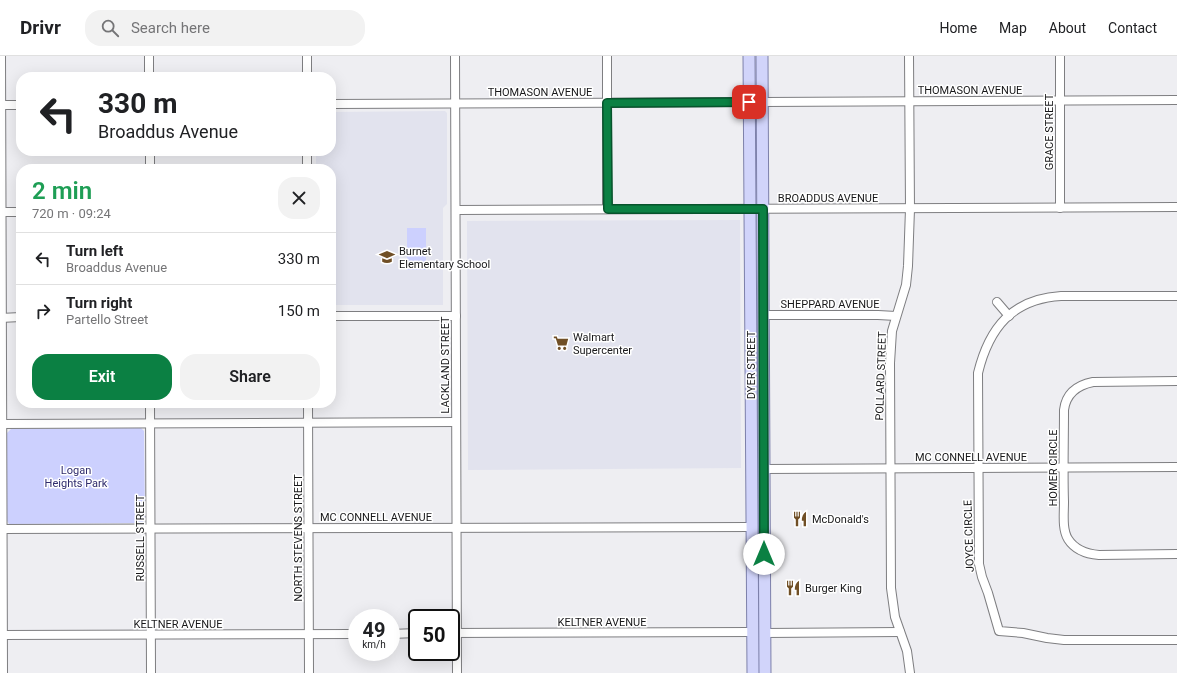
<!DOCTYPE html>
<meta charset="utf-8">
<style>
body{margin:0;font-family:Roboto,sans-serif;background:#f2f2f2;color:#202124;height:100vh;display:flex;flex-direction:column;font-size:15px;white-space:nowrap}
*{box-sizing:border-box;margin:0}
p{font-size:13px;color:#757577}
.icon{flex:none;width:22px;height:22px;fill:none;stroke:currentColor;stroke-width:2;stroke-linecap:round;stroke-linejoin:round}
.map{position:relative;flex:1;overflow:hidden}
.panel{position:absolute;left:16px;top:108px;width:320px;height:244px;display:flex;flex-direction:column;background:#fff;border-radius:16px;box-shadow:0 4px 16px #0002}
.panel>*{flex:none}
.banner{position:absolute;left:16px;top:16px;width:320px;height:84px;border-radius:16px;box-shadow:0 4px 16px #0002;background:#fff;color:#202124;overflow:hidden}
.speed{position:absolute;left:348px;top:553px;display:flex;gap:8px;font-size:20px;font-weight:700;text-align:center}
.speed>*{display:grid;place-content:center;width:52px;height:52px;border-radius:50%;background:#fff;box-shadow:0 4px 16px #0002;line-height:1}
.speed small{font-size:10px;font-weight:400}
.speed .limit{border:2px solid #111;border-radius:6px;background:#fff;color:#111}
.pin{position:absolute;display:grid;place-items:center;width:34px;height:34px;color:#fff;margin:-17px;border-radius:8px;box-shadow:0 2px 6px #0006}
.me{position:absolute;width:44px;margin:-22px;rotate:0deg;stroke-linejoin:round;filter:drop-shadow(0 0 3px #0008)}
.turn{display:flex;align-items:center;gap:14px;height:84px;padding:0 16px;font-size:18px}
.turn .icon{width:52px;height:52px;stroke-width:2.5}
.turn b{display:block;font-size:28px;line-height:34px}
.round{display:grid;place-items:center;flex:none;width:42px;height:42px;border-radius:16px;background:#f2f2f2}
.summary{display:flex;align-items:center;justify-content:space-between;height:68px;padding:0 16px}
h1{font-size:24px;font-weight:600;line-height:30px;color:#1e9e55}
.button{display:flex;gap:8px;margin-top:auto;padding:8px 16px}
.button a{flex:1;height:46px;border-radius:16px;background:#0b8043;color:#fff;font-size:16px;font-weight:600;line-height:46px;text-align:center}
.button a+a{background:#f2f2f2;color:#202124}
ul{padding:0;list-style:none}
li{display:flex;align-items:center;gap:12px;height:52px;padding:0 16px;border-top:1px solid #e0e0e0}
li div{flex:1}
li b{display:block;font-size:15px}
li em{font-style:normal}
header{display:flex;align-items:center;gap:24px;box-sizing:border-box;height:56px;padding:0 20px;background:#fff;border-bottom:1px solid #e0e0e0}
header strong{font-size:19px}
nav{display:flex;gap:22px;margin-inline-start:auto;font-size:14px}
.search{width:280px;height:36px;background:#f2f2f2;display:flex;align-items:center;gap:10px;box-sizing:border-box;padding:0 14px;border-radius:16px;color:#757577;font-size:15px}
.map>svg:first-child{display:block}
.built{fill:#e2e3ee}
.green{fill:#ccd0fe}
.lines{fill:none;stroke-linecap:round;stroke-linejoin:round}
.minor-casing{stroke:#7e7e81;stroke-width:10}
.major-casing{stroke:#7d80aa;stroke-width:13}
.minor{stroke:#fff;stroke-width:8}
.major{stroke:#d1d4fa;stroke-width:11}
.route-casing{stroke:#07532c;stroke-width:10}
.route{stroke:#0b8043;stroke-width:7}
.labels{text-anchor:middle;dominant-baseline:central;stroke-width:3;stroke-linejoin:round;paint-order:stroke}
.street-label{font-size:11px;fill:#18181a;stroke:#fff}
.poi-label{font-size:11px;fill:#18181a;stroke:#fff;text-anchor:start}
.park-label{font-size:11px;fill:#2f2c6d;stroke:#fff}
</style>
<header>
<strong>Drivr</strong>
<div class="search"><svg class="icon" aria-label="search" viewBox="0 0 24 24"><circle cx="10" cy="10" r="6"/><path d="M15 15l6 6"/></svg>Search here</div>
<nav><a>Home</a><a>Map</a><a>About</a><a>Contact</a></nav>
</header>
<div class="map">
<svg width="1177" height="617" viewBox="0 0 1177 617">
<rect width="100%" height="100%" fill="#eeeef2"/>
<g class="built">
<polygon points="445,55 447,57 447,148 443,152 443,249 331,249 331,113 316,113 316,95 331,95 331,56"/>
<polygon points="740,164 741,412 468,414 467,165"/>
</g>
<g class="green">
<rect x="407" y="172" width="19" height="42"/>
<polygon points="141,372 144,375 145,464 141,467 9,468 7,465 7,377 11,373"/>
</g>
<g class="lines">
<g class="minor-casing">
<g id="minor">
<polyline points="1,0 3,617"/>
<polyline points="149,0 149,21"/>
<polyline points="307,0 307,21"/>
<polyline points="455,0 457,617"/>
<polyline points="607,0 607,153"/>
<polyline points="909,0 910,153 908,210 906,229 892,275 890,307 891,532 895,561 907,595 910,617"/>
<polyline points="763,46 1177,44"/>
<polyline points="331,48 749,46"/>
<polyline points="0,49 21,49"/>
<polyline points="150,95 150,113"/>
<polyline points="307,95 307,113"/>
<polyline points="1060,152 1060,0"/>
<polyline points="456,154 1177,151"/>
<polyline points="0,156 21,156"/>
<path d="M1177,240c-27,0 -53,0 -80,0 -12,0 -24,0 -36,0 -49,3 -72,32 -83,77l1,191 3,13 6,16 11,38 24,2 24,5 17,2h113"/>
<polyline points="997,246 1009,260"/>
<polyline points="764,259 878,259 896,260"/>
<polyline points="331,260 456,260"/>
<polyline points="0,262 21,261"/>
<path d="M1177,325l-84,1c-15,3 -27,11 -29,28 0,31 -1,62 0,92 0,12 -2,27 4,37 7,11 19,15 31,16l78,-1"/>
<polyline points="150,347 151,617"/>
<polyline points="308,347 309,617"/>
<polyline points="0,368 456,366"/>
<polyline points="764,413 1177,411"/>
<polyline points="0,473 751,471"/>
<polyline points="451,577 753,576"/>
<polyline points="765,577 900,576"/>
<polyline points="391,578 417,577"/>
<polyline points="0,579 357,578"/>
</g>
</g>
<g class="major-casing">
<g id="major">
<polyline points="749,0 753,617"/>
<polyline points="762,0 765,617"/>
</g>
</g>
<use href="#minor" class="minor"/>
<use href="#major" class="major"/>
</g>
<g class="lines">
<g class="route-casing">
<polyline id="route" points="749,46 607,47 608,153 763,153 764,498"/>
</g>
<use href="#route" class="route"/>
</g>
<defs>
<g id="school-bare" transform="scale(1.2)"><path d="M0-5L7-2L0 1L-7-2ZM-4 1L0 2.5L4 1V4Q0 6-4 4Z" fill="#704f26" stroke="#fff" stroke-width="2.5" paint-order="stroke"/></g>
<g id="supermarket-bare" transform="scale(1.2)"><path d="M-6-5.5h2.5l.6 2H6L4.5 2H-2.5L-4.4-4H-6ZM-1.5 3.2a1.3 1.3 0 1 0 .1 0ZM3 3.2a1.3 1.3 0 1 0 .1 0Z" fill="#704f26" stroke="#fff" stroke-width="2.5" paint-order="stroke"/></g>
<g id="restaurant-bare" transform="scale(1.2)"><path d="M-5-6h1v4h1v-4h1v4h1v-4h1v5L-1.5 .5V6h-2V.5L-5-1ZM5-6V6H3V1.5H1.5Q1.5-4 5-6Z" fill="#704f26" stroke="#fff" stroke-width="2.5" paint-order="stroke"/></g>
</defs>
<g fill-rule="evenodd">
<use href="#school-bare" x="387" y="201"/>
<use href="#supermarket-bare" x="561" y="287"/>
<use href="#restaurant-bare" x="800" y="463"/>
<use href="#restaurant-bare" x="793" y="532"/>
</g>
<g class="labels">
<g class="street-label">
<text x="970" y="34">THOMASON AVENUE</text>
<text x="540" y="36">THOMASON AVENUE</text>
<text transform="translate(1049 76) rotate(-90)">GRACE STREET</text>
<text x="828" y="142">BROADDUS AVENUE</text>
<text x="830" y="248">SHEPPARD AVENUE</text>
<text transform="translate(445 309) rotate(-90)">LACKLAND STREET</text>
<text transform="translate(751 309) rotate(-90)">DYER STREET</text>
<text transform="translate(881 320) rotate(-88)">POLLARD STREET</text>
<text x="971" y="401">MC CONNELL AVENUE</text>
<text transform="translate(1053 412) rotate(-90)">HOMER CIRCLE</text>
<text x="376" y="461">MC CONNELL AVENUE</text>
<text transform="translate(969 480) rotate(-92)">JOYCE CIRCLE</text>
<text transform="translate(140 482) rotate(-90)">RUSSELL STREET</text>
<text transform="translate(298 482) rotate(-90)">NORTH STEVENS STREET</text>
<text x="602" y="566">KELTNER AVENUE</text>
<text x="178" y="568">KELTNER AVENUE</text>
</g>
<g class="poi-label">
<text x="399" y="195">Burnet<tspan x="399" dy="13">Elementary School</tspan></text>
<text x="573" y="281">Walmart<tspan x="573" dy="13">Supercenter</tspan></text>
<text x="812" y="463">McDonald's</text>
<text x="805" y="532">Burger King</text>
</g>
<g class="park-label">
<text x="76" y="414">Logan<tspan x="76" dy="13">Heights Park</tspan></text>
</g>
</g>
</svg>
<div class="speed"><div>49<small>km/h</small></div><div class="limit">50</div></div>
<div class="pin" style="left:749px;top:46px;background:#d93025"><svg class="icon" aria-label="arrive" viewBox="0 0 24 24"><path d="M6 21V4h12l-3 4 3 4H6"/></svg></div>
<svg class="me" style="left:764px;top:498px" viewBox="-20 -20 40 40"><circle r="19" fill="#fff"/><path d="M0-13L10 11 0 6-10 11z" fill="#0b8043"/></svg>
<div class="banner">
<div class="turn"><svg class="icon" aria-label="left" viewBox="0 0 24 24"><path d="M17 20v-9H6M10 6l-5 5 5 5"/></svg><div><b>330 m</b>Broaddus Avenue</div></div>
</div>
<section class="panel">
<div class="summary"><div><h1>2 min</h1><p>720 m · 09:24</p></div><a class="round"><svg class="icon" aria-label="close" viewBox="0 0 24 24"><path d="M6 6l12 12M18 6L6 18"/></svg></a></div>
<ul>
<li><svg class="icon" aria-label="left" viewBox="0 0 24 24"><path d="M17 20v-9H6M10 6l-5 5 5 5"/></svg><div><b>Turn left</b><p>Broaddus Avenue</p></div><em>330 m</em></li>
<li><svg class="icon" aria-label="right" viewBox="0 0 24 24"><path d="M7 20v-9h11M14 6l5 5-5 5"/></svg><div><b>Turn right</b><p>Partello Street</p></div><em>150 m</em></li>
</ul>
<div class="button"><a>Exit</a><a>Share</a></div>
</section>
</div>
